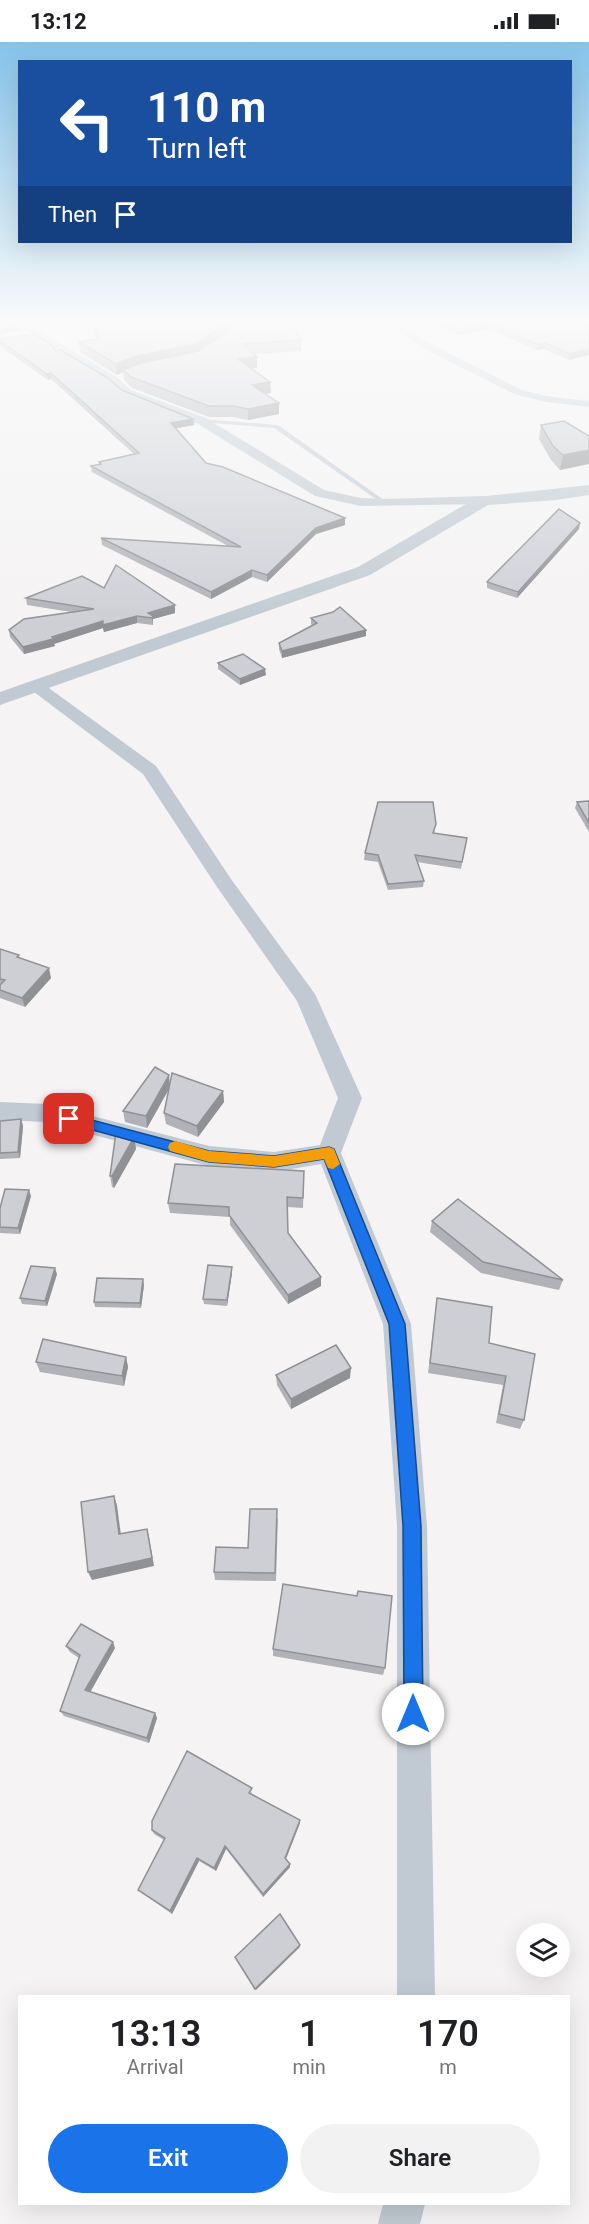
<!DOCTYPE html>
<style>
body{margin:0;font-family:Roboto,sans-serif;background:#f2f2f2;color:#202124;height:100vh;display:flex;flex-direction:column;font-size:22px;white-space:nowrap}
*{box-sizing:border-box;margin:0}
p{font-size:20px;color:#757577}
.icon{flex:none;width:33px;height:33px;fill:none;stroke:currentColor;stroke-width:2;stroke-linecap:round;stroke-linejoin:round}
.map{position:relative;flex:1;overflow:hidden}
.drawer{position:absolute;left:18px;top:1953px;width:552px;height:210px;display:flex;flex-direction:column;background:#fff;border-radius:0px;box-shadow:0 6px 24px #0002}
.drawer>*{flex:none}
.top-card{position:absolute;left:18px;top:18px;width:554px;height:183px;border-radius:0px;box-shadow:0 6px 24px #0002;background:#1a4fa0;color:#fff;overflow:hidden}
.fabs{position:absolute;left:516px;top:1881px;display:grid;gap:12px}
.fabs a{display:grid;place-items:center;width:54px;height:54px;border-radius:50%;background:#fff;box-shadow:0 6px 24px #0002;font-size:30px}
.pin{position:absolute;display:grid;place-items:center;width:51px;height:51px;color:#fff;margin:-26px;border-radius:12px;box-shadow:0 3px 9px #0006}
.me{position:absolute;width:66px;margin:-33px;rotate:0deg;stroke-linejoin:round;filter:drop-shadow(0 0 4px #0008)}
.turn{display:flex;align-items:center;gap:21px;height:126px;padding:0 30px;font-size:27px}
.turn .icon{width:78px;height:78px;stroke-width:2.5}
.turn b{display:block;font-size:42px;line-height:51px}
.then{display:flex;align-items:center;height:57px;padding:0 30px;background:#0003;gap:12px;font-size:22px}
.eta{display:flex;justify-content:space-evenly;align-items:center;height:102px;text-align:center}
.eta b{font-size:36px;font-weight:600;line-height:42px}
.action{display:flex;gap:12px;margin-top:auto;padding:12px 30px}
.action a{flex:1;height:69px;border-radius:36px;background:#1a73e8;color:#fff;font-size:24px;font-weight:600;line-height:69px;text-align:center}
.action a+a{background:#f2f2f2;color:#202124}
.status{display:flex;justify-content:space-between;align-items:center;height:42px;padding:0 30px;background:#fff;direction:ltr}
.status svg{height:16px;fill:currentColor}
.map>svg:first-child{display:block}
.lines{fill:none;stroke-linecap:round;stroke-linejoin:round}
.service{fill:#c1cad2;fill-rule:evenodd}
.minor{fill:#c1cad2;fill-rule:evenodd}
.tertiary{fill:#c1cad2;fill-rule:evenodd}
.wall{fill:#b0b2b7}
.shaded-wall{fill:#909195}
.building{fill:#cdcfd5;stroke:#909195;stroke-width:1.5}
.route{fill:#1a73e8;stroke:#114b97;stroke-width:1.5}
.slow{fill:#f59e0b}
</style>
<div class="status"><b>13:12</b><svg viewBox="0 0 49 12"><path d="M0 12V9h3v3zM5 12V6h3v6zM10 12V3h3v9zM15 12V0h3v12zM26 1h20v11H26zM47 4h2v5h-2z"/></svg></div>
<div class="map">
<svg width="589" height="2182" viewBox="0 0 589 2182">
<rect width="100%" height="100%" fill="#f5f3f3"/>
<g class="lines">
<polygon class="service" points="202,377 278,383 388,461 383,462 274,386 200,380"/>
<g class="minor">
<polygon points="7,277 19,277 118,336 131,348 206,376 324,448 361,456 385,457 484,454 491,458 484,462 361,464 315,454 198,382 123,352 110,340"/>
<polygon points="377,277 389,277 433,303 522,348 546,354 589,359 589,365 546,360 514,352 425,307"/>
<polygon points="36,639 42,641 156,724 231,837 315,952 362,1056 341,1111 411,1282 427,1484 435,1954 397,1954 397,1484 383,1282 321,1122 274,1130 209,1124 46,1080 0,1078 0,1060 46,1062 209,1104 274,1110 320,1103 338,1056 297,959 217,845 143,732 30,647 28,644 30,641"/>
<polygon points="383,2162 425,2162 420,2182 378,2182"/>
</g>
<polygon class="tertiary" points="589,443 589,453 556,458 488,463 370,533 0,663 0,650 358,525 478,455"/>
</g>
<g class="wall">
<polygon points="89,277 289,277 301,298 301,309 253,312 257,326 251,326 270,340 271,351 265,352 279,372 248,378 233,375 209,375 132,346 124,338 123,330 117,333 80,310 79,300 96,297"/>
<polygon points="431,277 589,277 569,318 544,307 537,308 489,287 459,293 440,285"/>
<polygon points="0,297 56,309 122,348 193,377 194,383 176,386 206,421 345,483 316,492 267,540 252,535 211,557 102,503 101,496 228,504 92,430 91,424 99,422 99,420 134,412 51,337 48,338 0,304"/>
<polygon points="541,383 589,394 560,428 551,418 539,397"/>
<polygon points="579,487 517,556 487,546 487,540"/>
<polygon points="104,546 175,563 175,571 153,577 153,583 137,581 104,590 103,586 54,602 55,604 24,612 10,595 9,588 71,570 27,563 26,556"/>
<polygon points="311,576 366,594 282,616 279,607 279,601 312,583 311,582"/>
<polygon points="218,621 266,633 240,643 218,627"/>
<polygon points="589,759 589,790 575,766 577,760"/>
<polygon points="435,789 434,791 466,802 461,827 417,820 424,839 423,845 388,848 378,820 364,818 365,811"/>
<polygon points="0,907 19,913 19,916 51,936 25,965 0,956"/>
<polygon points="170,1042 223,1049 224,1060 198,1095 166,1082 164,1071 169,1047 147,1086 125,1080 123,1069"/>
<polygon points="21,1077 23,1084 20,1116 0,1117 0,1079"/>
<polygon points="134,1095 136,1107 114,1146 112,1145 110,1134"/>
<polygon points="304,1129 303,1166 287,1165 288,1191 321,1235 321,1244 288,1262 230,1183 230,1175 170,1171 168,1161"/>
<polygon points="31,1154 20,1192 0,1191 0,1166"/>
<polygon points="432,1179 563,1238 559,1248 481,1231 430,1190"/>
<polygon points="232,1225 232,1231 227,1264 204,1262 203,1257"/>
<polygon points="57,1232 47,1264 22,1262 20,1256"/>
<polygon points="144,1243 141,1266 95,1265 94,1260"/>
<polygon points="437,1256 489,1301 535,1312 524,1378 520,1387 496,1381 503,1343 428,1331"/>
<polygon points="126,1315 128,1325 124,1344 40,1330 36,1320"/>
<polygon points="276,1333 350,1336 291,1367 277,1343"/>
<polygon points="278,1476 276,1539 215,1538 214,1530 248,1506"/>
<polygon points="66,1604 115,1606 90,1650 155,1671 157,1676 149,1701 64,1674 60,1669 79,1616 70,1610"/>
<polygon points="273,1607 385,1626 383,1633 273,1614"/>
<polygon points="252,1750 251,1752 300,1781 286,1817 290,1825 263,1855 226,1807 216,1829 199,1819 172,1872 138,1848 164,1798 154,1792 152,1788"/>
</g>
<g class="shaded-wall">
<polygon points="489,281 489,287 459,293 459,288"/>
<polygon points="225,282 226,292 192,313 123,328 123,330 117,333 116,322 136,314"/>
<polygon points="18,283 19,288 0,293 0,288"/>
<polygon points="545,301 544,307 537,308 538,303"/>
<polygon points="589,307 589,313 569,318 570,312"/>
<polygon points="257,315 257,326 239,328 238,317"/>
<polygon points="51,331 51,337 48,338 47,332"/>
<polygon points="270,340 271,351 252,354 252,343"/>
<polygon points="279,361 279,372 248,378 248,367"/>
<polygon points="193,377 194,383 172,387 171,381"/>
<polygon points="589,408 589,422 560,428 563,413"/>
<polygon points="345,476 345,483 316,492 267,540 267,533 316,486"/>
<polygon points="580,481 579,487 517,556 518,550"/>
<polygon points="252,528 252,535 211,557 211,550"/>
<polygon points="175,563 175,571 153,577 153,583 152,576 148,571"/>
<polygon points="137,574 137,581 104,590 103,586 54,602 55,604 24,612 23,605 103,579"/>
<polygon points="366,588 366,594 282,616 282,609"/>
<polygon points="265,627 266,633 240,643 240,637"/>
<polygon points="49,926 51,936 25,965 22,956"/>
<polygon points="169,1033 170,1045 147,1086 146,1074"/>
<polygon points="223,1049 224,1060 198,1095 197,1084"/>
<polygon points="21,1077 23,1084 20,1116 18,1110"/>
<polygon points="134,1095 136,1107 114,1146 112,1134"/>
<polygon points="29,1148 31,1154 20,1192 18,1186"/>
<polygon points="232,1225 232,1231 227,1264 227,1258"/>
<polygon points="55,1226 57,1232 47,1264 45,1259"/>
<polygon points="321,1235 321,1244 288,1262 288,1253"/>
<polygon points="143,1237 144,1243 141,1266 140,1261"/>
<polygon points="126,1315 128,1325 124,1344 122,1334"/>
<polygon points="351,1326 350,1336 291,1367 291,1357"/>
<polygon points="114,1454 117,1463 122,1501 119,1492"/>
<polygon points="147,1487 149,1495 154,1524 92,1538 88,1530"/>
<polygon points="113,1600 115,1606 88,1654 85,1648"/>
<polygon points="155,1671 157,1676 149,1701 147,1696"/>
<polygon points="300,1778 300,1781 285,1819 285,1816"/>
<polygon points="225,1804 226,1807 216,1829 214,1826"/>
<polygon points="197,1816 199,1819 172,1872 170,1869"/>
<polygon points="290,1822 290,1825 263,1855 263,1852"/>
<polygon points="300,1903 300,1905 256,1948 255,1947"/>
</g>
<g class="building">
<polygon points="0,277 9,277 18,283 0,288"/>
<polygon points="92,277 289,277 301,298 244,302 257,315 238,317 270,340 252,343 279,361 248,367 233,364 209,364 131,335 123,328 141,321 198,309 230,289 228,283 225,282 192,303 136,314 116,322 79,300 99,297"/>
<polygon points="438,277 589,277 589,307 570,312 545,301 538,303 489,281 459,288"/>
<polygon points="34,292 49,301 56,309 61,308 108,336 122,348 193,377 171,381 206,421 223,425 345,476 316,486 267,533 252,528 211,550 101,496 241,505 91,424 101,422 99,420 139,411 51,331 47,332 0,299 0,297"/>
<polygon points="564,379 589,394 589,408 563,413 553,404 541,383"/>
<polygon points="559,467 580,481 518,550 487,540"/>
<polygon points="116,523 175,563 148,571 153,574 152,576 137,574 103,583 103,579 52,595 53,597 23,605 9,588 24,577 94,567 26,556 82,534 104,546"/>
<polygon points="340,565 366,588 282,609 279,601 317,581 311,576 333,570"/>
<polygon points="243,612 265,627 240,637 218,621"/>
<polygon points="589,759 589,781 577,760"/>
<polygon points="378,760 433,760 436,782 433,791 467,796 462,820 415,813 424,839 388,842 378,813 365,811"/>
<polygon points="0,907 19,913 17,915 49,926 22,956 0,948 0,943 5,938 0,937"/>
<polygon points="155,1025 169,1033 146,1074 123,1069"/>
<polygon points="172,1031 223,1049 197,1084 164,1071"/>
<polygon points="21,1077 18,1110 0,1111 0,1079"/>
<polygon points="116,1090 134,1095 112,1134 110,1134"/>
<polygon points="175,1122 304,1129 303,1156 287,1155 288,1191 321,1235 288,1253 229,1173 229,1165 168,1161"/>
<polygon points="5,1147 29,1148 18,1186 0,1185 0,1166"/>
<polygon points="458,1157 563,1238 483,1220 432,1179"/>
<polygon points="208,1223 232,1225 227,1258 203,1257"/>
<polygon points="31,1224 55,1226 45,1259 20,1256"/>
<polygon points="97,1236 143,1237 140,1261 94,1260"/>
<polygon points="437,1256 492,1265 489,1301 535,1312 524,1378 499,1372 506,1334 430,1321"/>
<polygon points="43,1297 126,1315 122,1334 36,1320"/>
<polygon points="336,1303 351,1326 291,1357 276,1333"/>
<polygon points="114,1454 119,1492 147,1487 152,1516 88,1530 81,1460"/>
<polygon points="250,1467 277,1467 275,1531 214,1530 216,1505 248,1506"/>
<polygon points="283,1542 357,1554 358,1549 392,1554 385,1626 273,1607"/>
<polygon points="81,1582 113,1600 85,1648 155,1671 147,1696 60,1669 80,1613 66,1604"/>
<polygon points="187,1709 252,1746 249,1751 300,1778 285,1816 290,1822 263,1852 225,1804 214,1826 197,1816 170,1869 138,1848 165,1796 152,1788 152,1779"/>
<polygon points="280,1872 300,1903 255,1947 235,1915"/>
</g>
<linearGradient id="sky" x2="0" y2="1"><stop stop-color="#85c3ea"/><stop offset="0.48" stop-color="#fafafa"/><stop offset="1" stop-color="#fafafa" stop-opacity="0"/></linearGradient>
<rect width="589" height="583" fill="url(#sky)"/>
<polygon class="route" points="69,1072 209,1109 274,1114 329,1105 334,1107 405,1282 421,1484 423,1672 420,1679 413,1682 407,1679 404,1672 403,1484 389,1282 324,1117 274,1125 209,1120 64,1080 62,1077 64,1073"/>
<polygon class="slow" points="175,1099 209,1109 274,1114 329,1105 334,1107 340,1122 333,1127 328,1126 324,1117 274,1125 209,1120 170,1109 168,1105 170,1101"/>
</svg>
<div class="fabs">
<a><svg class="icon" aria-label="layers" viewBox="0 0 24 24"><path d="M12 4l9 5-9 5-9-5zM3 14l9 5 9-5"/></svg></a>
</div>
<div class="pin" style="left:69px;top:1077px;background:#d93025"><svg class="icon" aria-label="arrive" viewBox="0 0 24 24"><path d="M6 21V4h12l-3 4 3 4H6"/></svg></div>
<svg class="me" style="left:413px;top:1672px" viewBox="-20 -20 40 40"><circle r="19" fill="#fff"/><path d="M0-13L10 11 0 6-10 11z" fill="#1a73e8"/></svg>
<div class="top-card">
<div class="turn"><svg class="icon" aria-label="left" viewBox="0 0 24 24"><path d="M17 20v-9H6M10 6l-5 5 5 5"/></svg><div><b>110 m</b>Turn left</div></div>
<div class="then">Then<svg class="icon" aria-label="arrive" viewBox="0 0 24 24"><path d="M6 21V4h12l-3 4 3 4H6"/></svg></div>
</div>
<section class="drawer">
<div class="eta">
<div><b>13:13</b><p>Arrival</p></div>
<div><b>1</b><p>min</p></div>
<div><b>170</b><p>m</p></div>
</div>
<div class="action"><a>Exit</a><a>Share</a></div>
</section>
</div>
